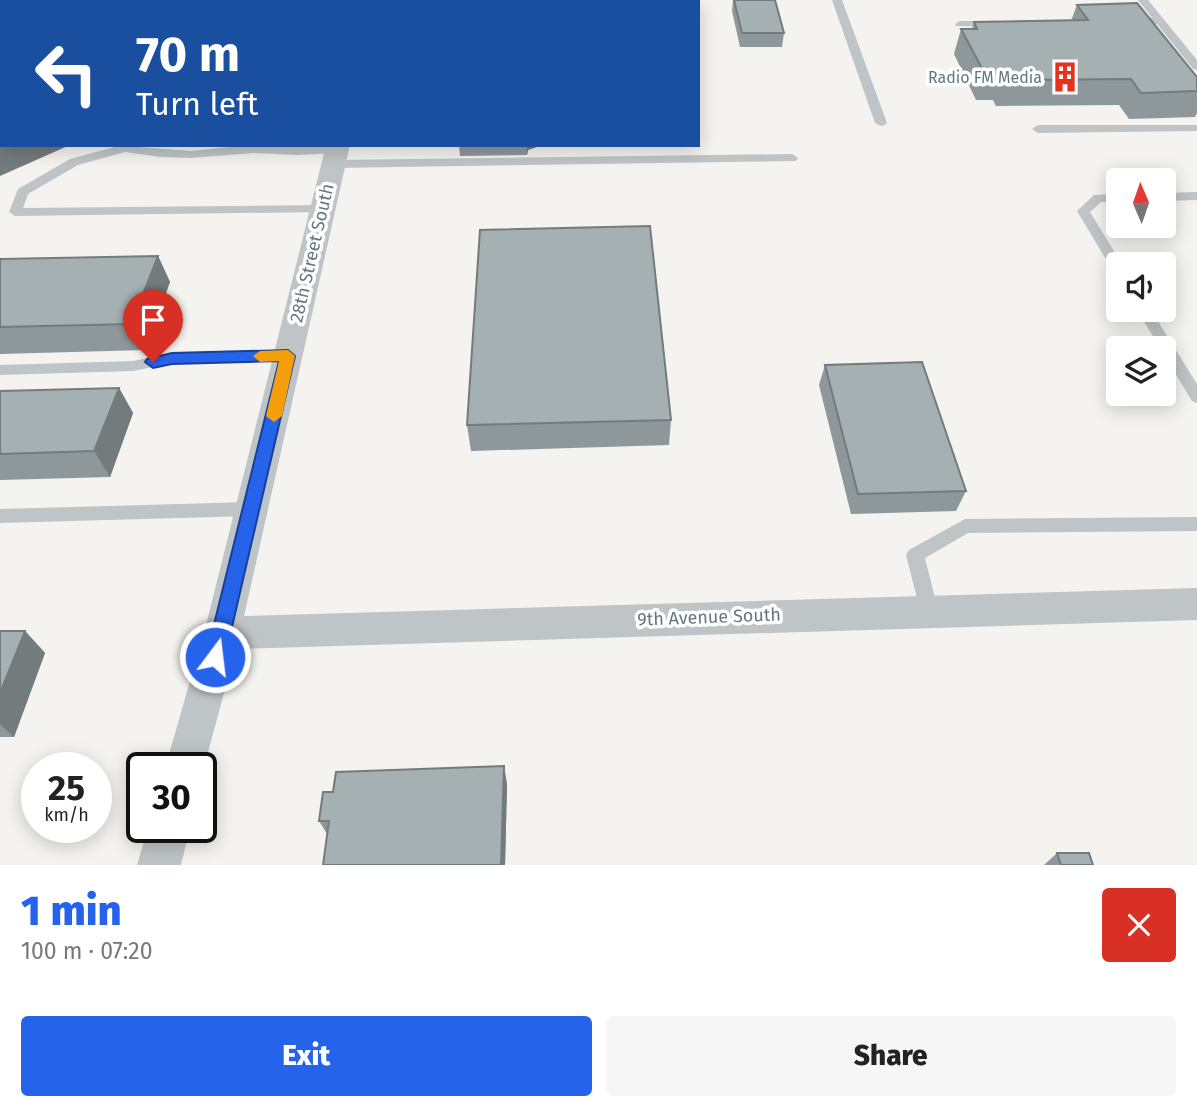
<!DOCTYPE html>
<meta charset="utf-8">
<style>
body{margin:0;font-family:"Fira Sans",sans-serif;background:#f6f6f6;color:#222;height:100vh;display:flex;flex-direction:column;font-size:26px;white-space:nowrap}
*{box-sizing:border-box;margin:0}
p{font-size:23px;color:#767676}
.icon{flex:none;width:38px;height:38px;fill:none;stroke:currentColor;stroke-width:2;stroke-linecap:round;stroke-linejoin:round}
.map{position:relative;height:865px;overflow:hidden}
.panel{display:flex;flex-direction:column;background:#fff;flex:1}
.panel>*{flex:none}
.guide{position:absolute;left:0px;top:0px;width:700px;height:147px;box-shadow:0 4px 18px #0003;background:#1a4fa0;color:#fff;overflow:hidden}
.needle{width:46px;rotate:358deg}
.tools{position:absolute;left:1106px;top:168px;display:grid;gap:14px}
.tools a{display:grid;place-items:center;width:70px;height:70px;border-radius:7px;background:#fff;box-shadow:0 4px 18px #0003;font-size:35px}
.speed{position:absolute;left:21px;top:752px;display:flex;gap:14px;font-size:35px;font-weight:700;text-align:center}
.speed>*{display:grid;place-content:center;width:91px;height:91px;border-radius:50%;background:#fff;box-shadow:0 4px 18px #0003;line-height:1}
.speed small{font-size:18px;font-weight:400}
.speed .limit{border:4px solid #111;border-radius:10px;background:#fff;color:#111}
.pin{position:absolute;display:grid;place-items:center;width:60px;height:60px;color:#fff;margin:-72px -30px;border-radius:50% 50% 50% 0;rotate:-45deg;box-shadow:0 0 7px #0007}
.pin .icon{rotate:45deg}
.me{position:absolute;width:77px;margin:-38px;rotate:15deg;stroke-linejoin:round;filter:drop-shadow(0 0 5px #0008)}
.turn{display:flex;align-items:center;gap:24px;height:147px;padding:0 21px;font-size:32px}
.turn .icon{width:91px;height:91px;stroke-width:2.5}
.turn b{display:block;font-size:49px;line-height:60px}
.round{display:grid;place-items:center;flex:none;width:74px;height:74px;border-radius:7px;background:#f6f6f6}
.headline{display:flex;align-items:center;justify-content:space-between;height:119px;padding:0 21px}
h1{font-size:42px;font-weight:800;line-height:52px;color:#2563eb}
.cta{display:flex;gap:14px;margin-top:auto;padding:14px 21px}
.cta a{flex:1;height:80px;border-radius:7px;background:#2563eb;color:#fff;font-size:28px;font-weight:800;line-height:80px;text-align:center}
.cta a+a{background:#f6f6f6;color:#222}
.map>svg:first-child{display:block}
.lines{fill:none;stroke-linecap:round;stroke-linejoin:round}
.service{fill:#bfc4c6;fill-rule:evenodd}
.minor{fill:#bfc4c6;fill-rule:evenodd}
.wall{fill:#8e979a}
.shaded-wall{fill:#747b7d}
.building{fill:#a5b0b3;stroke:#747b7d;stroke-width:2}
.route{fill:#2563eb;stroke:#184099;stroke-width:2}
.slow{fill:#f59e0b}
.labels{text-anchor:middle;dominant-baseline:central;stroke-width:7;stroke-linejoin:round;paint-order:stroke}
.far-poi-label{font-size:16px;fill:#627881;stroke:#fff;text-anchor:end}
.street-label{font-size:18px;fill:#627881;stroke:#fff}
</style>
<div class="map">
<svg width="1197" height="865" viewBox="0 0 1197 865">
<rect width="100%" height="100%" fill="#f4f3ef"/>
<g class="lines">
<g class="service">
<rect x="577" y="0" width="10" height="2"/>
<polygon points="832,0 842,0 887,123 885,125 881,126 875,123"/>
<polygon points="1138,0 1148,0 1197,60 1197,70 1193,69 1157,24 1127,24 1126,22 1131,19 1152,18"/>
<polygon points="960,21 994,21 999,24 994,27 956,26 955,24"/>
<polygon points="1197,125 1197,131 1038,133 1032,129 1038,125"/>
<polygon points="122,145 142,145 140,147 191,151 249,145 297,147 337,145 343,149 337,153 297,155 253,153 191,158 160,157 125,152 78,165 28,194 23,208 328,205 329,208 323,212 15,216 9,212 18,189 70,159"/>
<polygon points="792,154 798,158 796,161 334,168 328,164 334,160"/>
<polygon points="1197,192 1197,200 1164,201 1164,193"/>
<polygon points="1118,194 1118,202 1101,202 1090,212 1122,264 1118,264 1118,272 1113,271 1077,211 1094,195"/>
<polygon points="1137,310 1151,310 1197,384 1197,403 1192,401 1164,355 1164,348 1160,348"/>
<polygon points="288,351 295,356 288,361 172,363 133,371 0,375 0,365 133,361 172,353"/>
<polygon points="251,502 257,504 259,509 257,514 251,516 0,523 0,509"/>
<polygon points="1197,517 1197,531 968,533 925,558 938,610 935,616 929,618 923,616 920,610 906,555 909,550 965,519"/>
</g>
<g class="minor">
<rect x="366" y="0" width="20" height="2"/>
<polygon points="326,145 350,145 244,616 1197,588 1197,620 236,649 201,778 201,768 165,768 204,633"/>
<polygon points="148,828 190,828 181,865 137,865"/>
</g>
</g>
<g class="wall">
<polygon points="733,0 775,0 784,33 782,47 740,47 732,11"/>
<polygon points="1077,5 1197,77 1197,113 1195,117 1129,119 1119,105 996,106 993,100 976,100 954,54 961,29 972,29 974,22 1071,21"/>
<polygon points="459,145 542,145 528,150 527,155 460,156"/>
<polygon points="158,256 170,282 145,350 0,354 0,259"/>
<polygon points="825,365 966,491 956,511 851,514 819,385"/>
<polygon points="119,388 133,413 110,477 0,480 0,391"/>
<polygon points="671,420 669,445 471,451 467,425"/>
<polygon points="0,631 25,631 45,653 14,737 0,737"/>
<polygon points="504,766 507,785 505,865 323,865 327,834 319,821 333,792"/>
<polygon points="1057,853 1093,865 1044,865"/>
</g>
<g class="shaded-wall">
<polygon points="0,0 50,0 45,2 2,2 2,18 0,18"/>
<polygon points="83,0 111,0 107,2 84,2"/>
<polygon points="2,143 2,145 70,145 0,176 0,144"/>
<polygon points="527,145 542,145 528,150 527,155"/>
<polygon points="158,256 170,282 145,350 131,324"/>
<polygon points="119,388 133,413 110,477 94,451"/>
<polygon points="25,631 45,653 14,737 0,724 0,693"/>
<polygon points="504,766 507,785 505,865 501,865"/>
</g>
<g class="building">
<polygon points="734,0 775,0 784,33 742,33"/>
<polygon points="1137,3 1197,77 1197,91 1141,93 1131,79 1005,80 1002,74 985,74 961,29 977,29 974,22 1088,20 1077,5"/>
<polygon points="0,87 2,87 2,143 0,144"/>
<polygon points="650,226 671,420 467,425 480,230"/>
<polygon points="158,256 131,324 0,327 0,259"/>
<polygon points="922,362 966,491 858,494 825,365"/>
<polygon points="119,388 94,451 0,454 0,391"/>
<polygon points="0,631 25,631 0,693"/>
<polygon points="504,766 501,865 323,865 329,821 319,821 323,792 333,792 336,772"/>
<polygon points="1057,853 1089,853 1093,865 1061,865"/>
</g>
<polygon class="route" points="288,350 295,356 225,657 222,663 215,666 209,663 206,657 279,361 172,364 153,368 145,362 147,359 172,353"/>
<polygon class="slow" points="288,350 295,356 282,416 274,422 266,416 279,361 260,362 253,356 260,351"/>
<defs>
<g id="building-bare" transform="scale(2.415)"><path d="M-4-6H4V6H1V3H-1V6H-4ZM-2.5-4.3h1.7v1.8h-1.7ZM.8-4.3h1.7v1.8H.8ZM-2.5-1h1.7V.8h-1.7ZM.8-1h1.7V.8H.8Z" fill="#e6311d" stroke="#fff" stroke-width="2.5" paint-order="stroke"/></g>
</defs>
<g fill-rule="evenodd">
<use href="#building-bare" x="1065" y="77"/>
</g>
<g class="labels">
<g class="far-poi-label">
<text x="1042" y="77">Radio FM Media</text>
</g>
<g class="street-label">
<text transform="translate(312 253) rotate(-77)">28th Street South</text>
<text transform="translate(709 617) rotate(-2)">9th Avenue South</text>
</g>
</g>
</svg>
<div class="tools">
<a><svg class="needle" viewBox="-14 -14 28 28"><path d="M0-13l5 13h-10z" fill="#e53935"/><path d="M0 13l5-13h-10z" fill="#767676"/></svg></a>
<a><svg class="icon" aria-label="sound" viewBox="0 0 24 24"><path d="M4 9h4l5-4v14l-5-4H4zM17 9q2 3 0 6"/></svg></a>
<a><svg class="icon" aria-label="layers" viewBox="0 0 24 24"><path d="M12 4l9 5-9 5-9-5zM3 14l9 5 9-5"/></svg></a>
</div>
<div class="speed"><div>25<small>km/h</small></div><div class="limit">30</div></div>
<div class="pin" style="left:153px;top:362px;background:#d93025"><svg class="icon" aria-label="arrive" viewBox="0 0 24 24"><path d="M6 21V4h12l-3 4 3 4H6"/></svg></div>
<svg class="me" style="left:215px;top:657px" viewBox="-20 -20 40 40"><circle r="17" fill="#2563eb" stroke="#fff" stroke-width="3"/><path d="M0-11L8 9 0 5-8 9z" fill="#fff"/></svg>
<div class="guide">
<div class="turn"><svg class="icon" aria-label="left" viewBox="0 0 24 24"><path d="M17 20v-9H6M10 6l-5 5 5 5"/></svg><div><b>70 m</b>Turn left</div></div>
</div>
</div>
<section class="panel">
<div class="headline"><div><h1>1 min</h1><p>100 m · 07:20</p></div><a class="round" style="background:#d93025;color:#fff"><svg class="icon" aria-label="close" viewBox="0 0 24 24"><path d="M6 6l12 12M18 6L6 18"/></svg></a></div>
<div class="cta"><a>Exit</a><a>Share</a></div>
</section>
